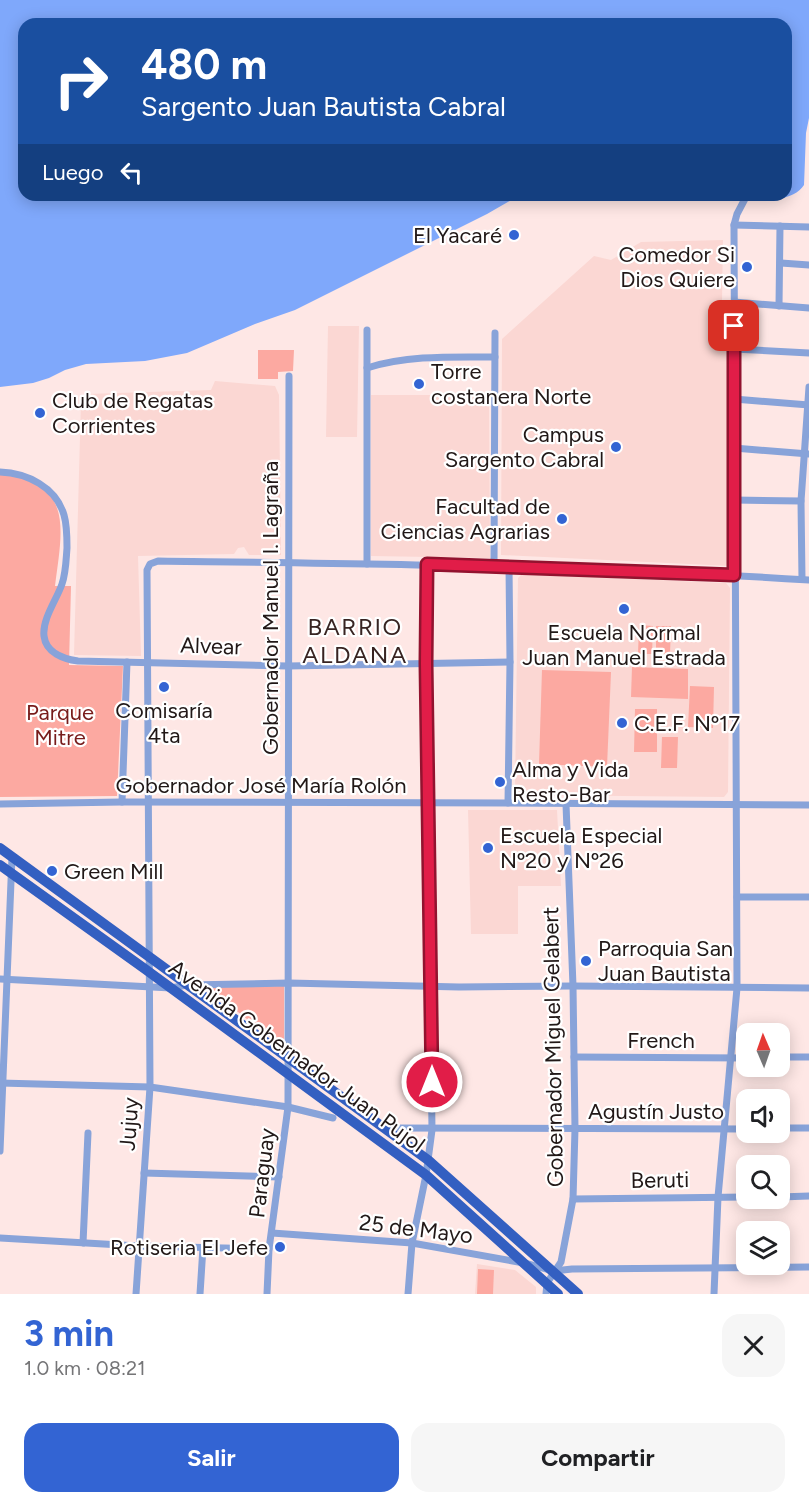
<!DOCTYPE html>
<html lang="es">
<meta charset="utf-8">
<style>
body{margin:0;font-family:Figtree,sans-serif;background:#f6f6f6;color:#202124;height:100vh;display:flex;flex-direction:column;font-size:22px;white-space:nowrap}
*{box-sizing:border-box;margin:0}
p{font-size:20px;color:#757577}
.icon{flex:none;width:33px;height:33px;fill:none;stroke:currentColor;stroke-width:2;stroke-linecap:round;stroke-linejoin:round}
.map{position:relative;height:1294px;overflow:hidden}
.details{display:flex;flex-direction:column;background:#fff;flex:1}
.details>*{flex:none}
.guide{position:absolute;left:18px;top:18px;width:774px;height:183px;border-radius:18px;box-shadow:0 3px 15px #0003;background:#1a4fa0;color:#fff;overflow:hidden}
.needle{width:39px;rotate:358deg}
.fabs{position:absolute;left:736px;top:1023px;display:grid;gap:12px}
.fabs a{display:grid;place-items:center;width:54px;height:54px;border-radius:12px;background:#fff;box-shadow:0 3px 15px #0003;font-size:30px}
.pin{position:absolute;display:grid;place-items:center;width:51px;height:51px;color:#fff;margin:-26px;border-radius:12px;box-shadow:0 3px 9px #0006}
.me{position:absolute;width:66px;margin:-33px;rotate:0deg;stroke-linejoin:round;filter:drop-shadow(0 0 4px #0008)}
.turn{display:flex;align-items:center;gap:21px;height:126px;padding:0 24px;font-size:27px}
.turn .icon{width:78px;height:78px;stroke-width:2.5}
.turn b{display:block;font-size:42px;line-height:51px}
.then{display:flex;align-items:center;height:57px;padding:0 24px;background:#0003;gap:12px;font-size:22px}
.round{display:grid;place-items:center;flex:none;width:63px;height:63px;border-radius:18px;background:#f6f6f6}
.summary{display:flex;align-items:center;justify-content:space-between;height:102px;padding:0 24px}
h1{font-size:36px;font-weight:700;line-height:45px;color:#3364d3}
.primary-button{display:flex;gap:12px;margin-top:auto;padding:12px 24px}
.primary-button a{flex:1;height:69px;border-radius:18px;background:#3364d3;color:#fff;font-size:24px;font-weight:700;line-height:69px;text-align:center}
.primary-button a+a{background:#f6f6f6;color:#202124}
.map>svg:first-child{display:block}
.built{fill:#fbd7d3}
.green{fill:#fca9a1}
.water{fill:#7fa8fb}
.lines{fill:none;stroke-linecap:round;stroke-linejoin:round}
.street{stroke:#88a3d9;stroke-width:7}
.primary{stroke:#335fc1;stroke-width:10}
.route-casing{stroke:#92132f;stroke-width:15}
.route{stroke:#e11d48;stroke-width:10}
.poi-dot{fill:#3364d3;stroke:#fff;stroke-width:2}
.labels{text-anchor:middle;dominant-baseline:central;stroke-width:4.5;stroke-linejoin:round;paint-order:stroke}
.poi-label{font-size:22px;fill:#211817;stroke:#fff;text-anchor:start}
.street-label{font-size:22px;fill:#211817;stroke:#fff}
.park-label{font-size:22px;fill:#781c1b;stroke:#fff}
.neighbourhood-label{font-size:24px;letter-spacing:1.5px;fill:#382422;stroke:#fff}
</style>
<div class="map">
<svg width="809" height="1294" viewBox="0 0 809 1294">
<rect width="100%" height="100%" fill="#fee7e5"/>
<g class="built">
<polygon points="723,240 722,302 730,303 730,566 501,555 502,339 594,256 611,260 641,242"/>
<polygon points="328,326 359,326 357,437 326,437"/>
<polygon points="215,381 275,386 279,395 281,555 249,555 244,547 238,548 234,554 138,556 141,656 74,655 81,401 87,394 211,390"/>
<polygon points="371,395 489,395 490,558 371,556"/>
<polygon points="522,574 726,583 730,588 728,792 724,797 523,795 515,788 518,578"/>
<polygon points="468,810 557,810 561,886 518,886 518,934 471,934"/>
<polygon points="477,1264 515,1270 536,1287 536,1294 475,1294"/>
</g>
<g class="green">
<polygon points="258,350 294,350 293,371 278,372 278,379 258,379"/>
<path d="M0,473c75,9 62,57 55,113h16l-2,79 54,1 -6,130 -117,1z"/>
<polygon points="639,625 653,626 652,654 638,654"/>
<polygon points="656,626 671,626 670,654 656,654"/>
<polygon points="632,667 688,669 688,699 631,697"/>
<polygon points="542,670 611,672 607,767 539,764"/>
<polygon points="690,686 714,687 713,728 688,727"/>
<polygon points="635,709 657,709 657,752 634,752"/>
<polygon points="662,737 678,737 677,768 661,768"/>
<polygon points="284,986 284,1048 206,987"/>
<polygon points="478,1269 494,1270 493,1294 477,1294"/>
</g>
<path class="water" d="M0,0h809v118l-3,15 -2,52c-5,8 -15,12 -25,14l-4,-4h11v-171h-762v171h496l-33,19 -192,96 -40,14 -68,29 -42,8 -59,3 -21,6 -16,8 -16,5 -33,4z"/>
<g class="lines">
<g class="street">
<polyline points="734,225 809,227"/>
<polyline points="781,263 809,265"/>
<polyline points="734,302 809,308"/>
<polyline points="779,306 780,226"/>
<polyline points="734,349 809,353"/>
<path d="M367,368c41,-13 85,-11 128,-11"/>
<polyline points="734,399 809,405"/>
<polyline points="734,448 809,454"/>
<path d="M0,472c27,1 56,15 64,43 3,10 3,23 3,33 -1,12 -1,24 -5,36 -5,15 -20,35 -18,52 2,17 20,23 34,25l210,5 222,-4"/>
<polyline points="734,500 801,501"/>
<polyline points="367,564 367,330"/>
<polyline points="494,566 495,333"/>
<polyline points="802,579 801,501 809,387"/>
<polyline points="122,802 127,662"/>
<polyline points="508,803 510,662 509,566"/>
<polyline points="0,804 122,802 508,803 809,805"/>
<polyline points="737,897 809,897"/>
<polyline points="0,979 171,988 187,985 289,983 459,987 573,986 809,988"/>
<polyline points="574,1057 747,1058"/>
<polyline points="780,1057 809,1057"/>
<polyline points="0,1083 150,1087 288,1107 333,1118"/>
<polyline points="387,1128 747,1129"/>
<polyline points="780,1128 809,1128"/>
<polyline points="0,1151 12,857"/>
<polyline points="144,1173 279,1177"/>
<polyline points="780,1197 809,1196"/>
<polyline points="573,1199 747,1197"/>
<polyline points="272,1233 412,1243 524,1263 554,1271 572,1269 809,1267"/>
<polyline points="0,1238 138,1246 269,1249"/>
<polyline points="83,1243 88,1133"/>
<path d="M136,1294l14,-207 -3,-517 3,-6 8,-3c217,3 434,5 651,19"/>
<polyline points="200,1294 203,1247"/>
<polyline points="267,1294 269,1249 288,1107 289,376"/>
<polyline points="408,1294 412,1243 426,1175 432,1130 426,663 427,564"/>
<polyline points="546,1294 547,1283 561,1262 573,1199 575,1129 573,986 566,804"/>
<polyline points="714,1294 718,1197 737,988 734,225 737,214 747,195"/>
</g>
<g class="primary">
<polyline points="0,848 428,1160 578,1294"/>
<polyline points="0,865 145,969 426,1175 558,1294"/>
</g>
</g>
<g class="lines">
<g class="route-casing">
<polyline id="route" points="432,1082 426,663 427,564 734,575 734,326"/>
</g>
<use href="#route" class="route"/>
</g>
<g class="poi-dot">
<circle cx="514" cy="235" r="6"/>
<circle cx="747" cy="267" r="6"/>
<circle cx="419" cy="384" r="6"/>
<circle cx="40" cy="413" r="6"/>
<circle cx="616" cy="447" r="6"/>
<circle cx="562" cy="519" r="6"/>
<circle cx="624" cy="609" r="6"/>
<circle cx="164" cy="687" r="6"/>
<circle cx="622" cy="723" r="6"/>
<circle cx="500" cy="782" r="6"/>
<circle cx="488" cy="848" r="6"/>
<circle cx="52" cy="871" r="6"/>
<circle cx="586" cy="961" r="6"/>
<circle cx="280" cy="1247" r="6"/>
</g>
<g class="labels">
<g class="poi-label">
<text x="502" y="235" text-anchor="end">El Yacaré</text>
<text x="735" y="254" text-anchor="end">Comedor Si<tspan x="735" dy="25">Dios Quiere</tspan></text>
<text x="431" y="371">Torre<tspan x="431" dy="25">costanera Norte</tspan></text>
<text x="52" y="400">Club de Regatas<tspan x="52" dy="25">Corrientes</tspan></text>
<text x="604" y="434" text-anchor="end">Campus<tspan x="604" dy="25">Sargento Cabral</tspan></text>
<text x="550" y="506" text-anchor="end">Facultad de<tspan x="550" dy="25">Ciencias Agrarias</tspan></text>
<text x="624" y="632" text-anchor="middle">Escuela Normal<tspan x="624" dy="25">Juan Manuel Estrada</tspan></text>
<text x="164" y="710" text-anchor="middle">Comisaría<tspan x="164" dy="25">4ta</tspan></text>
<text x="634" y="723">C.E.F. Nº17</text>
<text x="512" y="769">Alma y Vida<tspan x="512" dy="25">Resto-Bar</tspan></text>
<text x="500" y="835">Escuela Especial<tspan x="500" dy="25">Nº20 y Nº26</tspan></text>
<text x="64" y="871">Green Mill</text>
<text x="598" y="948">Parroquia San<tspan x="598" dy="25">Juan Bautista</tspan></text>
<text x="268" y="1247" text-anchor="end">Rotiseria El Jefe</text>
</g>
<g class="street-label">
<text transform="translate(270 608) rotate(-90)">Gobernador Manuel I. Lagraña</text>
<text transform="translate(211 646) rotate(2)">Alvear</text>
<text x="261" y="785">Gobernador José María Rolón</text>
<text x="661" y="1040">French</text>
<text transform="translate(553 1047) rotate(-91)">Gobernador Miguel Gelabert</text>
<text transform="translate(297 1056) rotate(36)">Avenida Gobernador Juan Pujol</text>
<text x="656" y="1111">Agustín Justo</text>
<text transform="translate(129 1124) rotate(-86)">Jujuy</text>
<text transform="translate(262 1173) rotate(-83)">Paraguay</text>
<text transform="translate(660 1180) rotate(-1)">Beruti</text>
<text transform="translate(416 1229) rotate(7)">25 de Mayo</text>
</g>
<g class="park-label">
<text x="60" y="712">Parque<tspan x="60" dy="25">Mitre</tspan></text>
</g>
<g class="neighbourhood-label">
<text x="355" y="626">BARRIO<tspan x="355" dy="28">ALDANA</tspan></text>
</g>
</g>
</svg>
<div class="fabs">
<a><svg class="needle" viewBox="-14 -14 28 28"><path d="M0-13l5 13h-10z" fill="#e53935"/><path d="M0 13l5-13h-10z" fill="#757577"/></svg></a>
<a><svg class="icon" aria-label="sound" viewBox="0 0 24 24"><path d="M4 9h4l5-4v14l-5-4H4zM17 9q2 3 0 6"/></svg></a>
<a><svg class="icon" aria-label="search" viewBox="0 0 24 24"><circle cx="10" cy="10" r="6"/><path d="M15 15l6 6"/></svg></a>
<a><svg class="icon" aria-label="layers" viewBox="0 0 24 24"><path d="M12 4l9 5-9 5-9-5zM3 14l9 5 9-5"/></svg></a>
</div>
<div class="pin" style="left:734px;top:326px;background:#d93025"><svg class="icon" aria-label="arrive" viewBox="0 0 24 24"><path d="M6 21V4h12l-3 4 3 4H6"/></svg></div>
<svg class="me" style="left:432px;top:1082px" viewBox="-20 -20 40 40"><circle r="17" fill="#e11d48" stroke="#fff" stroke-width="3"/><path d="M0-11L8 9 0 5-8 9z" fill="#fff"/></svg>
<div class="guide">
<div class="turn"><svg class="icon" aria-label="right" viewBox="0 0 24 24"><path d="M7 20v-9h11M14 6l5 5-5 5"/></svg><div><b>480 m</b>Sargento Juan Bautista Cabral</div></div>
<div class="then">Luego<svg class="icon" aria-label="left" viewBox="0 0 24 24"><path d="M17 20v-9H6M10 6l-5 5 5 5"/></svg></div>
</div>
</div>
<section class="details">
<div class="summary"><div><h1>3 min</h1><p>1.0 km · 08:21</p></div><a class="round"><svg class="icon" aria-label="close" viewBox="0 0 24 24"><path d="M6 6l12 12M18 6L6 18"/></svg></a></div>
<div class="primary-button"><a>Salir</a><a>Compartir</a></div>
</section>
